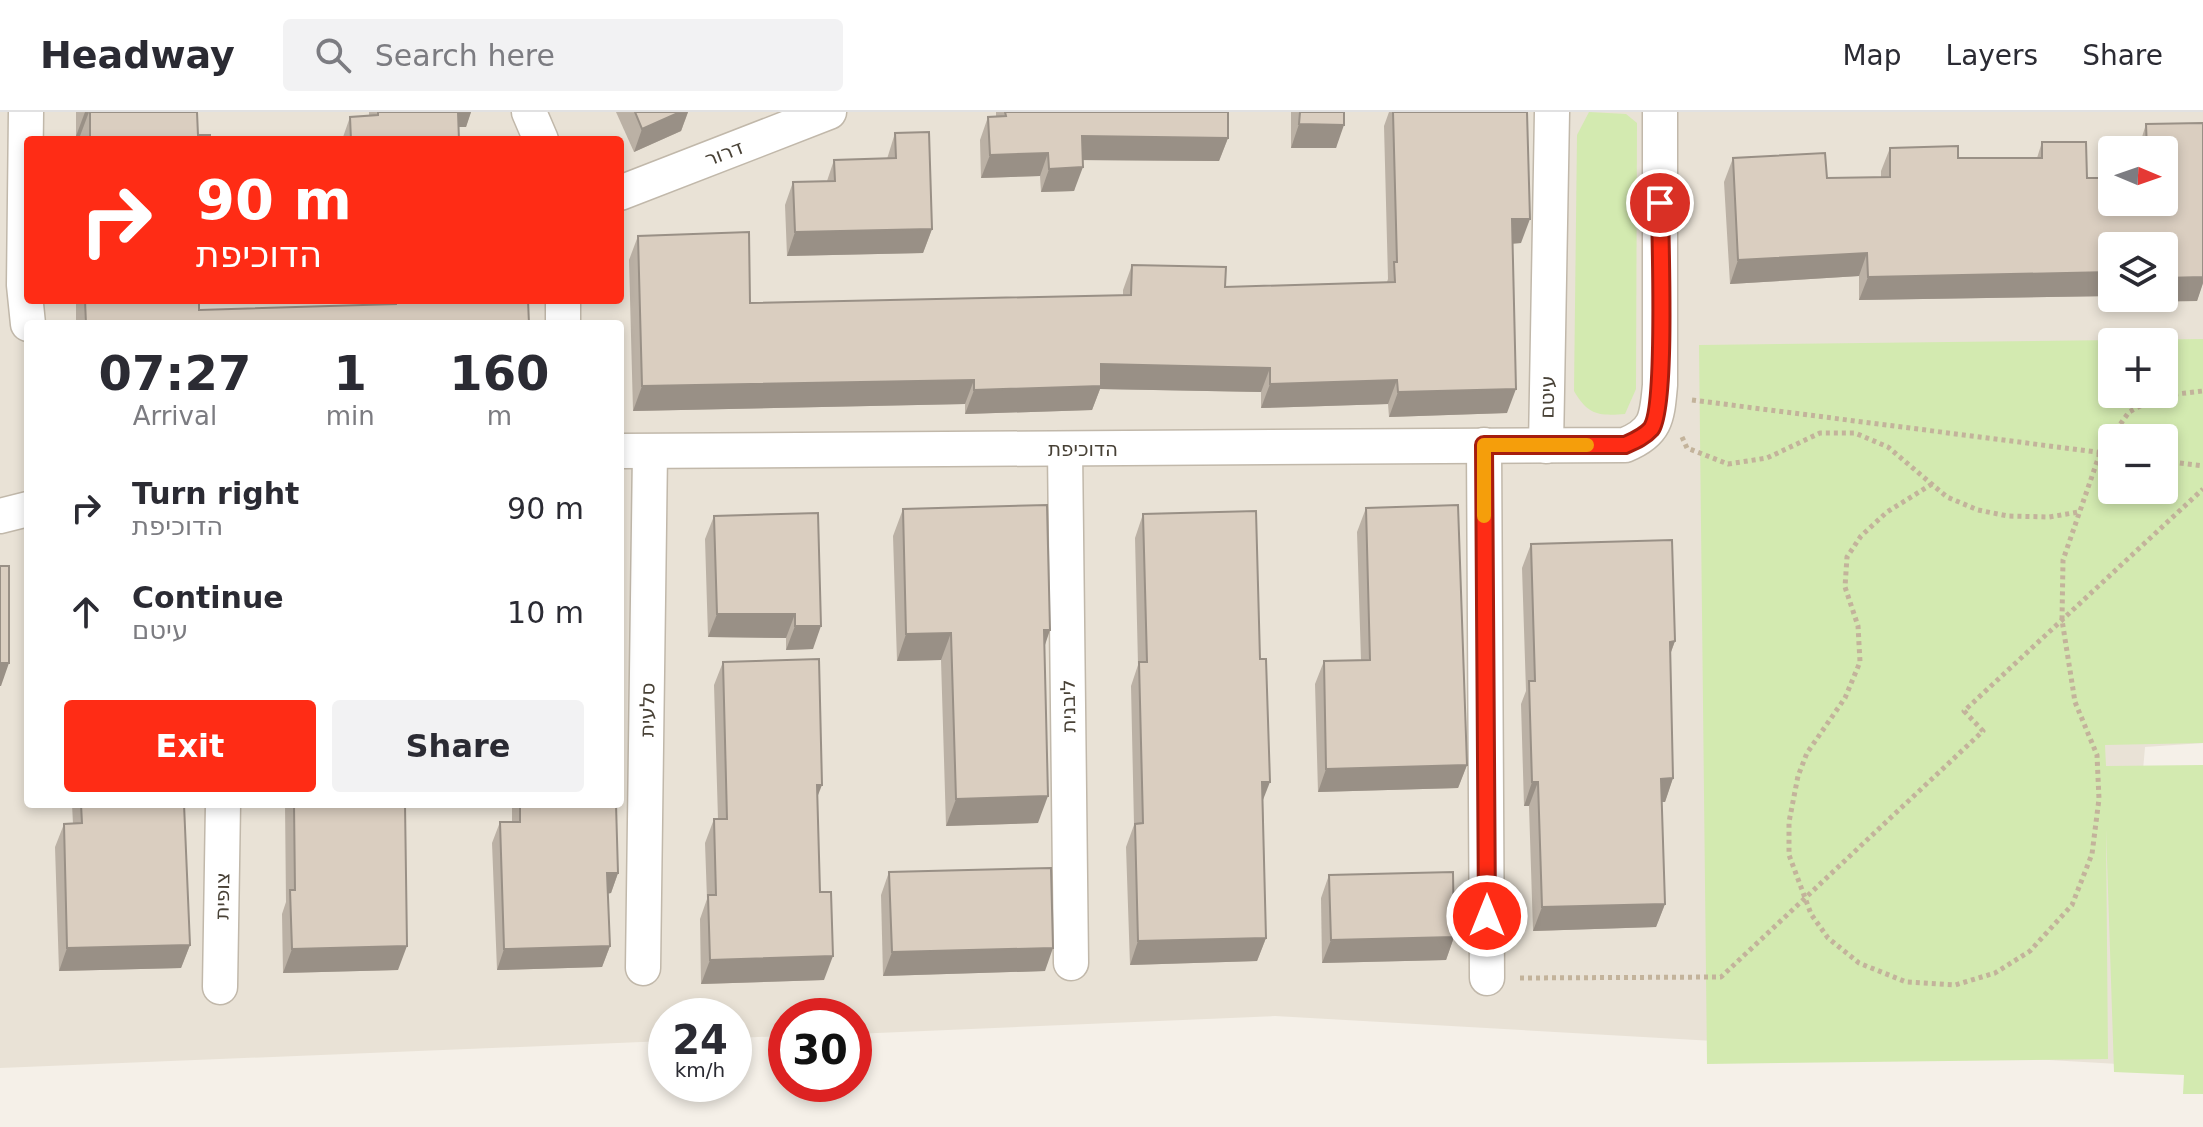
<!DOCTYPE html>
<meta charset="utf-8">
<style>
body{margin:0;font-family:"DejaVu Sans","Noto Sans Hebrew",sans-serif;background:#f2f2f3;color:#2b2b33;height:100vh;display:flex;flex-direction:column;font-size:30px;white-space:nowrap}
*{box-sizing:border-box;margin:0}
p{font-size:26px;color:#7c7c81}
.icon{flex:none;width:44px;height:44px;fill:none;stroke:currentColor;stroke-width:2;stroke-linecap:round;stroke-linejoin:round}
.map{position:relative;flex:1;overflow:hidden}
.panel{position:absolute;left:24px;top:208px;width:600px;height:488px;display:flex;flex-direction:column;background:#fff;border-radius:8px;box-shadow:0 4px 12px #0003}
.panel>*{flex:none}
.top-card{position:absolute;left:24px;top:24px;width:600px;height:168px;border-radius:8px;box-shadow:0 4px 12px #0003;background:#ff2c15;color:#fff;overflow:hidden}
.needle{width:52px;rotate:92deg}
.controls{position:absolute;left:2098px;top:24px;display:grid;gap:16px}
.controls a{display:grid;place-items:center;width:80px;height:80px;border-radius:8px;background:#fff;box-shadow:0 4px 12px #0003;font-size:40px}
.speed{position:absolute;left:648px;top:886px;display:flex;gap:16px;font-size:40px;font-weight:700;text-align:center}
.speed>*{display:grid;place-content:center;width:104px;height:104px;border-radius:50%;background:#fff;box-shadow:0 4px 12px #0003;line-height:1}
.speed small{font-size:20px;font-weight:400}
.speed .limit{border:12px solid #d22;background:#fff;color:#111}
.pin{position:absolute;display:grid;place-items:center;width:68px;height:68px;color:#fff;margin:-34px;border:4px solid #fff;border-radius:50%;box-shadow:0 2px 8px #0007}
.me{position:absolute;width:88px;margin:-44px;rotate:0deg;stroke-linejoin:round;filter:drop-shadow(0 0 6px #0008)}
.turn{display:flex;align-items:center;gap:28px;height:168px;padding:0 40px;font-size:36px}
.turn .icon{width:104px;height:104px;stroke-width:2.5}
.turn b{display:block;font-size:56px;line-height:68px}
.eta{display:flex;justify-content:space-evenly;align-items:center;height:136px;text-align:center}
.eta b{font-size:48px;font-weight:700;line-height:56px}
.primary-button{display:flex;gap:16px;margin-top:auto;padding:16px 40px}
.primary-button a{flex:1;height:92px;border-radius:8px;background:#ff2c15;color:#fff;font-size:32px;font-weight:700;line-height:92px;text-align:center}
.primary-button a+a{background:#f2f2f3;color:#2b2b33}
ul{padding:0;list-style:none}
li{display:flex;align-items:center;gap:24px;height:104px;padding:0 40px}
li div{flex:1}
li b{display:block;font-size:30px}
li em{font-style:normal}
header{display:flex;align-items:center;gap:48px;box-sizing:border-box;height:112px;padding:0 40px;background:#fff;border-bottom:2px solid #e1e1e2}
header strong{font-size:38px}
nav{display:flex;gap:44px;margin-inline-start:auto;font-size:28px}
.search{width:560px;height:72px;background:#f2f2f3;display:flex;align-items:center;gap:20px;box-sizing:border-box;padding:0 28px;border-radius:8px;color:#7c7c81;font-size:30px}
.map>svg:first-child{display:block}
.residential{fill:#e9e2d6;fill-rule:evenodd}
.green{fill:#d3eab0;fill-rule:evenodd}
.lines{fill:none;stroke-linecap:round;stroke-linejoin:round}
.minor-casing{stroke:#c1b8aa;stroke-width:37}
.path{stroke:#c3b39b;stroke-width:5;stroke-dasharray:4 4;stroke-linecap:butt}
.minor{stroke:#fff;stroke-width:34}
.wall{fill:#bbb1a5}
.shaded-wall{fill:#999086}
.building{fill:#dacec0;stroke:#999086;stroke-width:2}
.route-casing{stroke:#a61d0e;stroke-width:20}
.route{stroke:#ff2c15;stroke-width:14}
.slow{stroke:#f59e0b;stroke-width:14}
.labels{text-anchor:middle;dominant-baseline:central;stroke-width:8;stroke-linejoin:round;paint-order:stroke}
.street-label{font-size:20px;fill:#484136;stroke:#fff}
</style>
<header>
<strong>Headway</strong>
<div class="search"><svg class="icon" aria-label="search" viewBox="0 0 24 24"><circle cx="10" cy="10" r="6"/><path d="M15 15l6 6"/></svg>Search here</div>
<nav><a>Map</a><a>Layers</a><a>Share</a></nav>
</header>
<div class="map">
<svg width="2203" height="1015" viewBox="0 0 2203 1015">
<rect width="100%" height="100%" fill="#f5f0e8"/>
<path class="residential" d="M0,0h2203v631l-58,4 -27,317 -843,-48 -421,18v-18h-68v20l-52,2v-22h-68v25l-666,27zM28,28h592v160h-592zM2112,38h52v52h-52zM2112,134h52v52h-52zM28,212h592v480h-592zM2112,230h52v52h-52zM2112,326h52v52h-52z"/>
<g class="green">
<path d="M1589,0l37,2 11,9 -1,266 -11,25c-27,2 -37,1 -51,-23l3,-256z"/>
<path d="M2203,227v404l-98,2 1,21 97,-1v329h-20l1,-19 -70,-3 -8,-243 2,230 -401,5 -8,-719zM2112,230h52v52h-52zM2112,326h52v52h-52z"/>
</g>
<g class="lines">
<g class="minor-casing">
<g id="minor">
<polyline points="26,0 24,173 28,212"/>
<polyline points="529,0 541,28"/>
<polyline points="620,81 829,0"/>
<polyline points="563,212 563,188"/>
<polyline points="1484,333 1487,866"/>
<polyline points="1546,334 1552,0"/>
<polyline points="1065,337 1071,851"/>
<path d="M620,339l1005,-6c32,-13 32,-28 35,-60v-273"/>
<polyline points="0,404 28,397"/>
<polyline points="643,856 650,340"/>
<polyline points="220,875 223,692"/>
</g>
</g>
<g class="path">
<polyline points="1692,288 2112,342"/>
<polyline points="1682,325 1687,336 1728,352 1767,346 1820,321 1855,321 1888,335 1947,385 1978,398 2008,404 2049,405 2079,400"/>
<polyline points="2164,349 2203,354"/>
<polyline points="1932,372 1887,400 1861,424 1847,445 1845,475 1858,514 1860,550 1845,586 1807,641 1798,664 1789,710 1789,743 1811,802 1828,826 1859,851 1906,870 1955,873 1995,861 2030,839 2072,793 2092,742 2099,687 2097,643 2075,590 2062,508 2063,448 2100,341 2129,300 2159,284 2203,279"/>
<polyline points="1520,866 1721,865 1983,619 1964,599 2203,377"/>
</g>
<use href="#minor" class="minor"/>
</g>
<g class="wall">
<polygon points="76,0 197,0 198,23 210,28 81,28 80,24 76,24"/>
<polygon points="369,0 471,0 466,15 459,15 459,28 342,28 350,5 369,4"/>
<polygon points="616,0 688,0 681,19 634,40"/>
<polygon points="996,0 1228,0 1228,26 1219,49 1082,48 1074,79 1041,80 1040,64 981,66 980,28 988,5 996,4"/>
<polygon points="1291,0 1344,0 1336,36 1291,36"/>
<polygon points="1389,0 1527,0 1521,131 1512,132 1507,301 1389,305 1388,292 1261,296 1261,280 1100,277 1092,298 965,302 965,292 633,299 629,148 638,124 750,191 1123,183 1123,178 1132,153 1225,175 1387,170 1388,167 1384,14"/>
<polygon points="2203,11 2203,171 2197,189 2117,190 2117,186 2164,186 2164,134 2112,134 2112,184 1859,188 1859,164 1730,172 1724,70 1733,46 1825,41 1827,66 1881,65 1881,59 1890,36 1958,34 1958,46 2037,46 2042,30 2086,30 2087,66 2112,66 2112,90 2164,90 2164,38 2138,38 2146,12"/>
<polygon points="895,21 932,117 923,141 787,144 785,93 793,70 827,69 834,48 887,47"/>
<polygon points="76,188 199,188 199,198 387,193 386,188 528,188 529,212 76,212"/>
<polygon points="1366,396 1467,653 1458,676 1318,680 1315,572 1324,549 1361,548 1357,420"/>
<polygon points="903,397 1044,535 1038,711 946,714 941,548 897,549 893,424"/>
<polygon points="818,401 813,537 786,538 786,526 708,525 705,427 714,404"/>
<polygon points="1143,402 1260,547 1266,826 1257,849 1130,853 1126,735 1134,713 1131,574 1138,553 1135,426"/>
<polygon points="1531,432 1675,529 1670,543 1673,666 1665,690 1662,690 1665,792 1656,815 1533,819 1529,694 1524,694 1521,592 1526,579 1522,456"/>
<polygon points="723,550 817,685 820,780 824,868 701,872 700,807 707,787 705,731 714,707 718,707 714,573"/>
<polygon points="72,692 184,692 190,833 181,856 59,859 55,735 64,712 73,712"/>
<polygon points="285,692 405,692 398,858 283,861 282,802 286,790"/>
<polygon points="512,692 616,692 618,761 611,781 608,782 610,834 602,855 497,858 492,731 500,710 512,710"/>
<polygon points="889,760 1045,859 883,864 881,783"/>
<polygon points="1329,763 1454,825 1446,848 1322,851 1321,786"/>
</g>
<g class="shaded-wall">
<polygon points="85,0 89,0 80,24 76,24"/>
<polygon points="455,0 471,0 466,15 449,15"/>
<polygon points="680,0 688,0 681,19 634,40 642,17"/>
<polygon points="1299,12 1344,13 1336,36 1291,36"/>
<polygon points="1082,24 1228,26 1219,49 1073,48"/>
<polygon points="1048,41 1040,64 981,66 990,43"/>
<polygon points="1083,55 1074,79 1041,80 1049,57"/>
<polygon points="1512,107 1530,107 1521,131 1503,132"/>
<polygon points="932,117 923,141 787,144 795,120"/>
<polygon points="1867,141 1859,164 1730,172 1738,148"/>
<polygon points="2112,160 2112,184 1859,188 1868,165"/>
<polygon points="2203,165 2203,171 2197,189 2117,190 2119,186 2164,186 2164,166"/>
<polygon points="1101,252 1270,256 1261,280 1100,277 1092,298 965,302 974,278"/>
<polygon points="974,268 965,292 633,299 642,274"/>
<polygon points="1397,268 1388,292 1261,296 1270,272"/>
<polygon points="1516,277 1507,301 1389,305 1398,280"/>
<polygon points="717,502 795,502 786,526 708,525"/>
<polygon points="795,514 821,514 813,537 786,538"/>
<polygon points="1044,518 1050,518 1041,545"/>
<polygon points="951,521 941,548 897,549 906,522"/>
<polygon points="1675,529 1666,553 1670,530"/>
<polygon points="0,551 9,551 1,574 0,574"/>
<polygon points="1467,653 1458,676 1318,680 1326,657"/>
<polygon points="1673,666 1665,690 1652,690 1661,667"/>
<polygon points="1262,670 1270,670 1261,693"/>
<polygon points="1532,670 1538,670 1529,694 1524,694"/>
<polygon points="817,673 822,673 813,696"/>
<polygon points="1048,684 1038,711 946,714 956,687"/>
<polygon points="607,761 618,761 611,781 600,782"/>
<polygon points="1665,792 1656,815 1533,819 1542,795"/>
<polygon points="1454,825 1446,848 1322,851 1331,828"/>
<polygon points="1266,826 1257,849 1130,853 1138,829"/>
<polygon points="190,833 181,856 59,859 67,836"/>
<polygon points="407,834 398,858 283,861 292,837"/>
<polygon points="610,834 602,855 497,858 504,837"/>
<polygon points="1053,836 1045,859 883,864 892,840"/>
<polygon points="833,844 824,868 701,872 710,848"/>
</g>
<g class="building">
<polygon points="90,0 197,0 198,23 210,23 210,28 90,28"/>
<polygon points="378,0 458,0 459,28 351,28 350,5 378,3"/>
<polygon points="635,0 680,0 642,17"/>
<polygon points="1005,0 1228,0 1228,26 1082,24 1083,55 1049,57 1048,41 990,43 988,5 1006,4"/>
<polygon points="1300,0 1344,0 1344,13 1299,12"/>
<polygon points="1393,0 1527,0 1530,107 1512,107 1516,277 1398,280 1397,268 1270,272 1270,256 1101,252 1101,274 974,278 974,268 642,274 638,124 749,120 750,191 1131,183 1132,153 1226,155 1225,175 1395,170 1394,150 1397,150"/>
<polygon points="2203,11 2203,165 2164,166 2164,134 2112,134 2112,160 1868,165 1867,141 1738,148 1733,46 1825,41 1827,66 1890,65 1890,36 1958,34 1958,46 2042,46 2042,30 2086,30 2087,66 2112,66 2112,90 2164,90 2164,38 2147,38 2146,12"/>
<polygon points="929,20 932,117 795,120 793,70 835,69 834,48 896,46 895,21"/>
<polygon points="85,188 199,188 199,198 396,192 396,188 528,188 529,212 86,212"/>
<polygon points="1047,393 1050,518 1044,518 1048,684 956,687 951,521 906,522 903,397"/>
<polygon points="1458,393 1467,653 1326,657 1324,549 1370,548 1366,396"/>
<polygon points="1256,399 1260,547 1266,547 1270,670 1262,670 1266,826 1138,829 1135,712 1143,711 1139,550 1147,550 1143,402"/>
<polygon points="818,401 821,514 795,514 795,502 717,502 714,404"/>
<polygon points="1672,428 1675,529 1670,530 1673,666 1661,667 1665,792 1542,795 1538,670 1532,670 1529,569 1535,569 1531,432"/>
<rect x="0" y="454" width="9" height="97"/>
<polygon points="819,547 822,673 817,673 820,780 831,780 833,844 710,848 708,783 716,783 714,707 727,707 723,550"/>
<polygon points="81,692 184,692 190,833 67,836 64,712 82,711"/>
<polygon points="294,692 405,692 407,834 292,837 290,778 295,778"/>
<polygon points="520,692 616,692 618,761 607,761 610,834 504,837 500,710 520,710"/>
<polygon points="1051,756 1053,836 892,840 889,760"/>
<polygon points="1453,760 1454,825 1331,828 1329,763"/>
</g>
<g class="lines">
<g class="route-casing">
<path id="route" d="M1487,804l-3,-471h141c9,-4 19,-8 26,-16 16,-21 9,-190 9,-226"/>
</g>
<use href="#route" class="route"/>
<polyline class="slow" points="1484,404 1484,333 1587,333"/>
</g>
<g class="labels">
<g class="street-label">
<text transform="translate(724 41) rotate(-21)">דרור</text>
<text transform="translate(1547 285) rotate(-89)">עיטם</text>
<text x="1083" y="337">הדוכיפת</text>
<text transform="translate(1068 594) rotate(-91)">ליבנית</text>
<text transform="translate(647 598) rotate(-89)">סלעית</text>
<text transform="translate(222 784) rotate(-89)">צופית</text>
</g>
</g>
</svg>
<div class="controls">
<a><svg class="needle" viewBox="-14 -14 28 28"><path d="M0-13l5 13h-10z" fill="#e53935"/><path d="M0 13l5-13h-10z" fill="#7c7c81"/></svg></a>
<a><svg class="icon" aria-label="layers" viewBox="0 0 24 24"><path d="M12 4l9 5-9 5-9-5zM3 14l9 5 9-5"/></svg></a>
<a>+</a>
<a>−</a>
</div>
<div class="speed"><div>24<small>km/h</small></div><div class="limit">30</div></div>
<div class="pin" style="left:1660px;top:91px;background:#d93025"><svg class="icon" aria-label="arrive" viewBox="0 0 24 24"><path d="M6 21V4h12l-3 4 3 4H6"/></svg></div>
<svg class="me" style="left:1487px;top:804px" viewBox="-20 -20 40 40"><circle r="17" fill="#ff2c15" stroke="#fff" stroke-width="3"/><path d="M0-11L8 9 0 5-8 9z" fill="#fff"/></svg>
<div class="top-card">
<div class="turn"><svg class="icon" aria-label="right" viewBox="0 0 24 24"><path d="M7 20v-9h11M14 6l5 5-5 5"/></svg><div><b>90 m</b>הדוכיפת</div></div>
</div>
<section class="panel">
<div class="eta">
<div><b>07:27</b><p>Arrival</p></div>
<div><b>1</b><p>min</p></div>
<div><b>160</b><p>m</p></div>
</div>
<ul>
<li><svg class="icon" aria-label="right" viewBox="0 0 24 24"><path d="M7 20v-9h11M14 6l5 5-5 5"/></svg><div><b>Turn right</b><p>הדוכיפת</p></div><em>90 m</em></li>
<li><svg class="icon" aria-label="ahead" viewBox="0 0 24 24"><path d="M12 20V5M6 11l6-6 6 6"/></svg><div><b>Continue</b><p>עיטם</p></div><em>10 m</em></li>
</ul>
<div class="primary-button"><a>Exit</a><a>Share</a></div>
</section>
</div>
